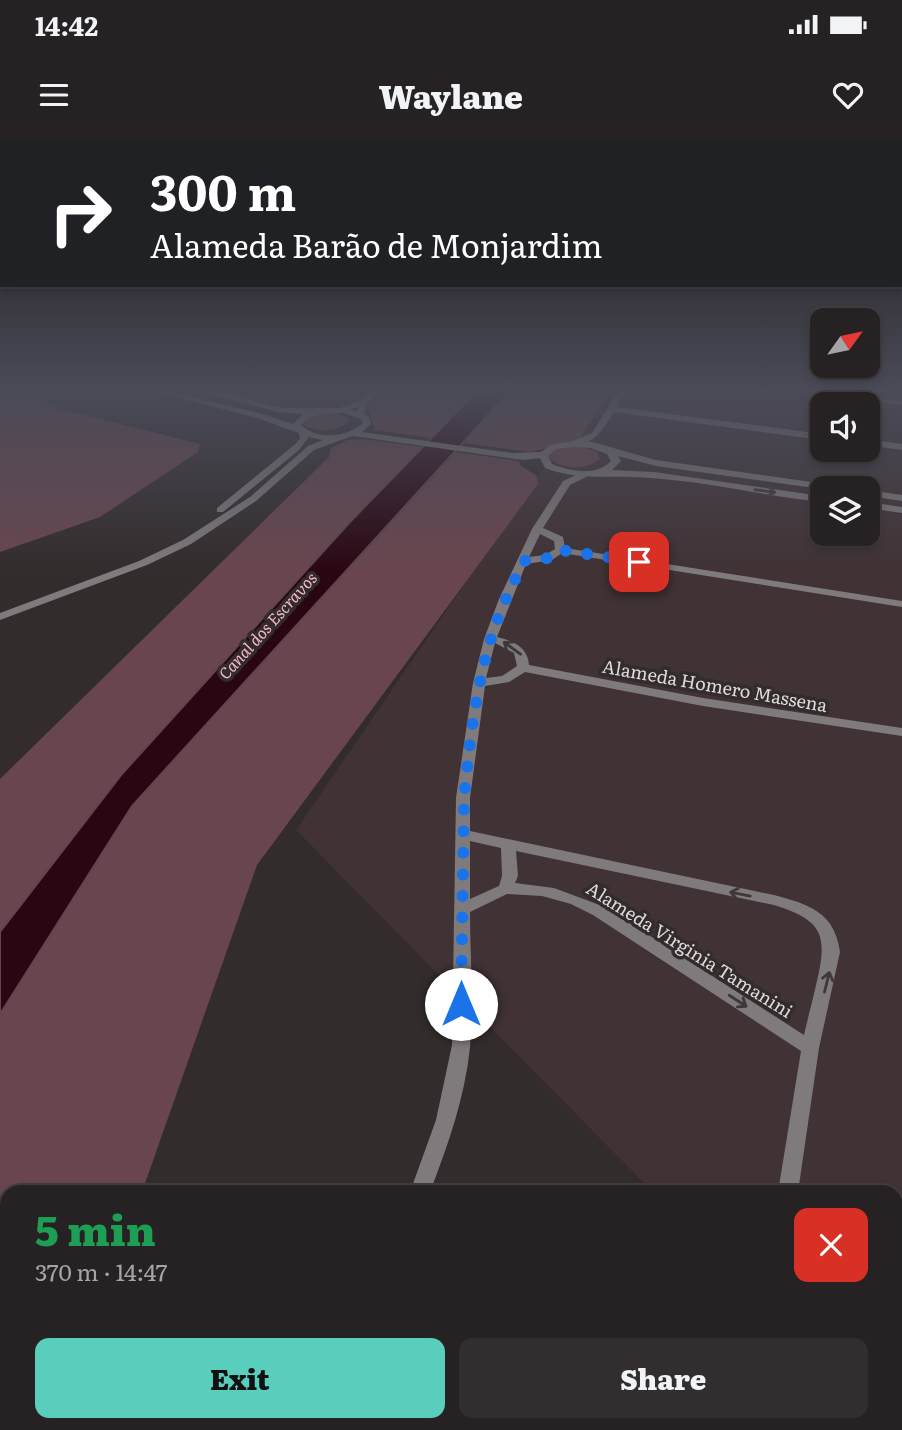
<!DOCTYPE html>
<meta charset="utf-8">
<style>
body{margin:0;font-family:Literata,serif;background:#322e2f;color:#f1f3f6;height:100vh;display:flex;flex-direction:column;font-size:26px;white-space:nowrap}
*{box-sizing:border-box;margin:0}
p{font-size:23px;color:#a4a3a5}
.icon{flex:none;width:38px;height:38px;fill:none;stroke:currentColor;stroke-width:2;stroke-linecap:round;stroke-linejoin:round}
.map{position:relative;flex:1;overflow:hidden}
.drawer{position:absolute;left:0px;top:1045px;width:903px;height:247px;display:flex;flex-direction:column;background:#262122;border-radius:21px 21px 0 0;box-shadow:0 4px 10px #0003,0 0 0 2px #423e40}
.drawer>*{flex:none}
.top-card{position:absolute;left:0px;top:0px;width:903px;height:147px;box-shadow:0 4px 10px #0003,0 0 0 2px #423e40;background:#202124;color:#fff;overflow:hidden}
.needle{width:46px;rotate:57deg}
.tools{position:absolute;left:810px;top:168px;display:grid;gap:14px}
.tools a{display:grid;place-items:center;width:70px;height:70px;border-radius:14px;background:#262122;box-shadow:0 4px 10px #0003,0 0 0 2px #423e40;font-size:35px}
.pin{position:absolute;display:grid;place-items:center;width:60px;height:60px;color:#fff;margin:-30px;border-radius:14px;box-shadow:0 4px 10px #0006}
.me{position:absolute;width:77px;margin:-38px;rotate:0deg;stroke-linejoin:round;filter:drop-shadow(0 0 5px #0008)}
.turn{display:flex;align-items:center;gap:24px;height:147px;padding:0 35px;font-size:32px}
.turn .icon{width:91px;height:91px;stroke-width:2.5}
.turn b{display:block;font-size:49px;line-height:60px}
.round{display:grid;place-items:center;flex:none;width:74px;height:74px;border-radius:14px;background:#322e2f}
.head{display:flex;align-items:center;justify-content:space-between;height:119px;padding:0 35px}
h1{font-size:42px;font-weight:800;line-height:52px;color:#1e9e55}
.cta{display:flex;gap:14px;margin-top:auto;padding:14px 35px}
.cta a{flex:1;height:80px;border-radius:14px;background:#5acebd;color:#111;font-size:28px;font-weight:800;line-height:80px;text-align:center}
.cta a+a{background:#322e2f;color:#f1f3f6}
.status{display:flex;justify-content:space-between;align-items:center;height:49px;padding:0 35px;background:#262122;direction:ltr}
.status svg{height:19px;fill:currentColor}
header{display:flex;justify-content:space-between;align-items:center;height:91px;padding:0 35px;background:#262122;font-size:32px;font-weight:800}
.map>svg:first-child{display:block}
.built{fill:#403235;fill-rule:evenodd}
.green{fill:#69464f}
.water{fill:#2a0613;stroke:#60454f;stroke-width:2}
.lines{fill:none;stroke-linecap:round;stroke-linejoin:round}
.minor{fill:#7f7b7c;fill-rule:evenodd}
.tertiary{fill:#7f7b7c;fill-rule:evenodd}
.oneway{stroke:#3e3839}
.route{stroke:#1a73e8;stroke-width:12;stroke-dasharray:0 21.6}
.labels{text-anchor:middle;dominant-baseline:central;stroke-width:7;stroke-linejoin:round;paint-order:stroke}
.far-water-label{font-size:16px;font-style:italic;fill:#f6b9c8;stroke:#332c2d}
.street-label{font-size:18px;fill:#ded9da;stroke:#332c2d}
</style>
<div class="status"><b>14:42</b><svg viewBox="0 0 49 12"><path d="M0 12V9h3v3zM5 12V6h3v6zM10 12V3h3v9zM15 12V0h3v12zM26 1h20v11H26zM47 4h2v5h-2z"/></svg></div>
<header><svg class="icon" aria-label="menu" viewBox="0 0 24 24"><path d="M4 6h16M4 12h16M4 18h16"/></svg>Waylane<svg class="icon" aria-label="heart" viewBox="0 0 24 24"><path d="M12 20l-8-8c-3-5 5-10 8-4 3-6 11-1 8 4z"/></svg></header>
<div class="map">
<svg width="902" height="1290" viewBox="0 0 902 1290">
<rect width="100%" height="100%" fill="#332c2d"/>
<g class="built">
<polygon points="217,252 358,252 346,262 306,269 263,263"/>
<path d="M596,252h285l21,2v1036h-15l-5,-5 14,-1v-232h-243l-357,-362zM822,264h46v46h-46zM822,348h46v46h-46z"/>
</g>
<g class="green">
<polygon points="0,252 24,252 61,269 200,304 198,312 100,377 0,412"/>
<polygon points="383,252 476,252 431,298 375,290 367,267"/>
<polygon points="509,252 609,252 579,300 530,312 464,303"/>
<path d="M318,273h18l12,5 1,3c-12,12 -33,12 -47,3l-1,-3z"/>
<polygon points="363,299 422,307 349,383 122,634 0,792 0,639 329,317 331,308 347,300"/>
<path d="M579,306l17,5 4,8c-14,12 -39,11 -52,-2v-4l12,-6z"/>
<polygon points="456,312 519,321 520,325 537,336 538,344 257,725 142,1052 7,1052 7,1284 57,1285 55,1290 0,1290 0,874 132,666"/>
</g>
<polygon class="water" points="476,252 509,252 132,666 0,874 0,792 122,634 349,383"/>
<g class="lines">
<g class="minor">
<polygon points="370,252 378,252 367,264 363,277 356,275 358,267 337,273 333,270 360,261"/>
<path d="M618,252h8l-9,15 205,27v6l-208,-28c-11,17 -20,34 -43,34v-4l21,-9z"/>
<polygon points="806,252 827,252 902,261 902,265 810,254"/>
<polygon points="868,299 902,304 902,310 868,305"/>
<path d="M585,331l5,3 -2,2 -18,9 -27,43 20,9 2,11 337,53v6l-340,-54 -10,7 -26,4 -29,73c16,4 31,10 32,28l174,33 199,30v8l-199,-30 -178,-34 -16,10 -24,4 -15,112v33l304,64c34,9 61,17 66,57l-21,96 -21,144h-20l23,-141 -208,-136 -22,-11 -29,-8 -35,-2 -37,18c0,44 4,90 0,135 -5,50 -22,98 -40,145h-20l26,-72 16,-75 4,-247 17,-115 11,-44 15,-40 33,-70 31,-48zM540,394l14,7 1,8 -10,6 -16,2zM495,503l19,10 3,13 -15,10 -16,2zM470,701l31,7 1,28 -3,10 -29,13zM516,711l258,54c48,15 54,29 43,76 -4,18 -9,36 -13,54l-199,-128 -51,-19 -39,-5 3,-7z"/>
<polygon points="335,1284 360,1284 362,1290 338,1290"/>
</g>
<g class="tertiary">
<path d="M157,252h12l94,22 30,10 10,-10 -25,-2 -78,-20c26,-2 53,11 79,15 28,4 67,-5 90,10l2,7 -9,8 150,21 29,-1 9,-7 24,-4 18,1 64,18 177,25 5,3 -16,1 -166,-23 -38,-10 3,5 -9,9 42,2 168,24v6c-57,-6 -113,-20 -171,-24 -35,-3 -73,3 -106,-10l-5,-10 -17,2 -170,-24 -12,4 -27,10 -58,51 -65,43 -44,21 -147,55v-7l139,-52 44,-21 67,-43 58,-51 15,-6 -14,-3 -10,13 -76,62h-6v-4l76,-62 7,-7 -1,-6 -42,-15zM325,273h19l17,6 2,4c-17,15 -46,17 -62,2l7,-7zM574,307l17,1 16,6 4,7c-15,16 -41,10 -59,3l-4,-8 8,-7z"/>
<polygon points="868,350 902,355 902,361 868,356"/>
<polygon points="868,362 902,367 902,373 868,368"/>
</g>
</g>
<defs><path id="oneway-shaft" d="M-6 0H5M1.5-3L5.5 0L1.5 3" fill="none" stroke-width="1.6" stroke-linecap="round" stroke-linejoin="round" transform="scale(1.75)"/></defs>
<g class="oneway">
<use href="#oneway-shaft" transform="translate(765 351) rotate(8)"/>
<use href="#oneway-shaft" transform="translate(512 508) rotate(-144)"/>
<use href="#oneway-shaft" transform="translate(740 754) rotate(-169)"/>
<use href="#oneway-shaft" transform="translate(827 842) rotate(-76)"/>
<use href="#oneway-shaft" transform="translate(738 861) rotate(33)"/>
</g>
<linearGradient id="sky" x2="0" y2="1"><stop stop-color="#1c1819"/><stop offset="0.58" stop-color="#4a4b57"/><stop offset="1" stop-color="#4a4b57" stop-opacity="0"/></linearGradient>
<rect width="902" height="432" fill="url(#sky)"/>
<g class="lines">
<path class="route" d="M461,864l3,-206c5,-52 11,-105 26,-156 8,-28 21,-55 34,-81l24,-3 12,-8 79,12"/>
</g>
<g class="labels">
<g class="far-water-label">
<text transform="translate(267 485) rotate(-48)">Canal dos Escravos</text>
</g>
<g class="street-label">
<text transform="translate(715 545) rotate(10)">Alameda Homero Massena</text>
<text transform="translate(690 809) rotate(32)">Alameda Virginia Tamanini</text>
</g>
</g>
</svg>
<div class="tools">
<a><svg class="needle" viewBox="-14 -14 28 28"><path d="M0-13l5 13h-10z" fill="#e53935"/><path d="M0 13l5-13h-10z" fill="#a4a3a5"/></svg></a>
<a><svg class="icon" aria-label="sound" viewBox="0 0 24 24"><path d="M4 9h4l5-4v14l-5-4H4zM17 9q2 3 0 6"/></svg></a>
<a><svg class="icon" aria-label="layers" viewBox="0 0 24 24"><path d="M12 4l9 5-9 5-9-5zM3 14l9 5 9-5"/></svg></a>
</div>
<div class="pin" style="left:639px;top:422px;background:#d93025"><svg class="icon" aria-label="arrive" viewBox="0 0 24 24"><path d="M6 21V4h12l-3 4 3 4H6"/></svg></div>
<svg class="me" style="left:461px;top:864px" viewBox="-20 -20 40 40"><circle r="19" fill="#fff"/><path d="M0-13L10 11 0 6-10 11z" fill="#1a73e8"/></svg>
<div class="top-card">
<div class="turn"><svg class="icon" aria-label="right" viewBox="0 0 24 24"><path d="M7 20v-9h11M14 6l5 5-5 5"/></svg><div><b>300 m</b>Alameda Barão de Monjardim</div></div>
</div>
<section class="drawer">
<div class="head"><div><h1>5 min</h1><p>370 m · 14:47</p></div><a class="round" style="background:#d93025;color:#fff"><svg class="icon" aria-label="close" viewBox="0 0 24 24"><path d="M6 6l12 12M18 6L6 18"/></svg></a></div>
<div class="cta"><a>Exit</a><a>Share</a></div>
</section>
</div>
